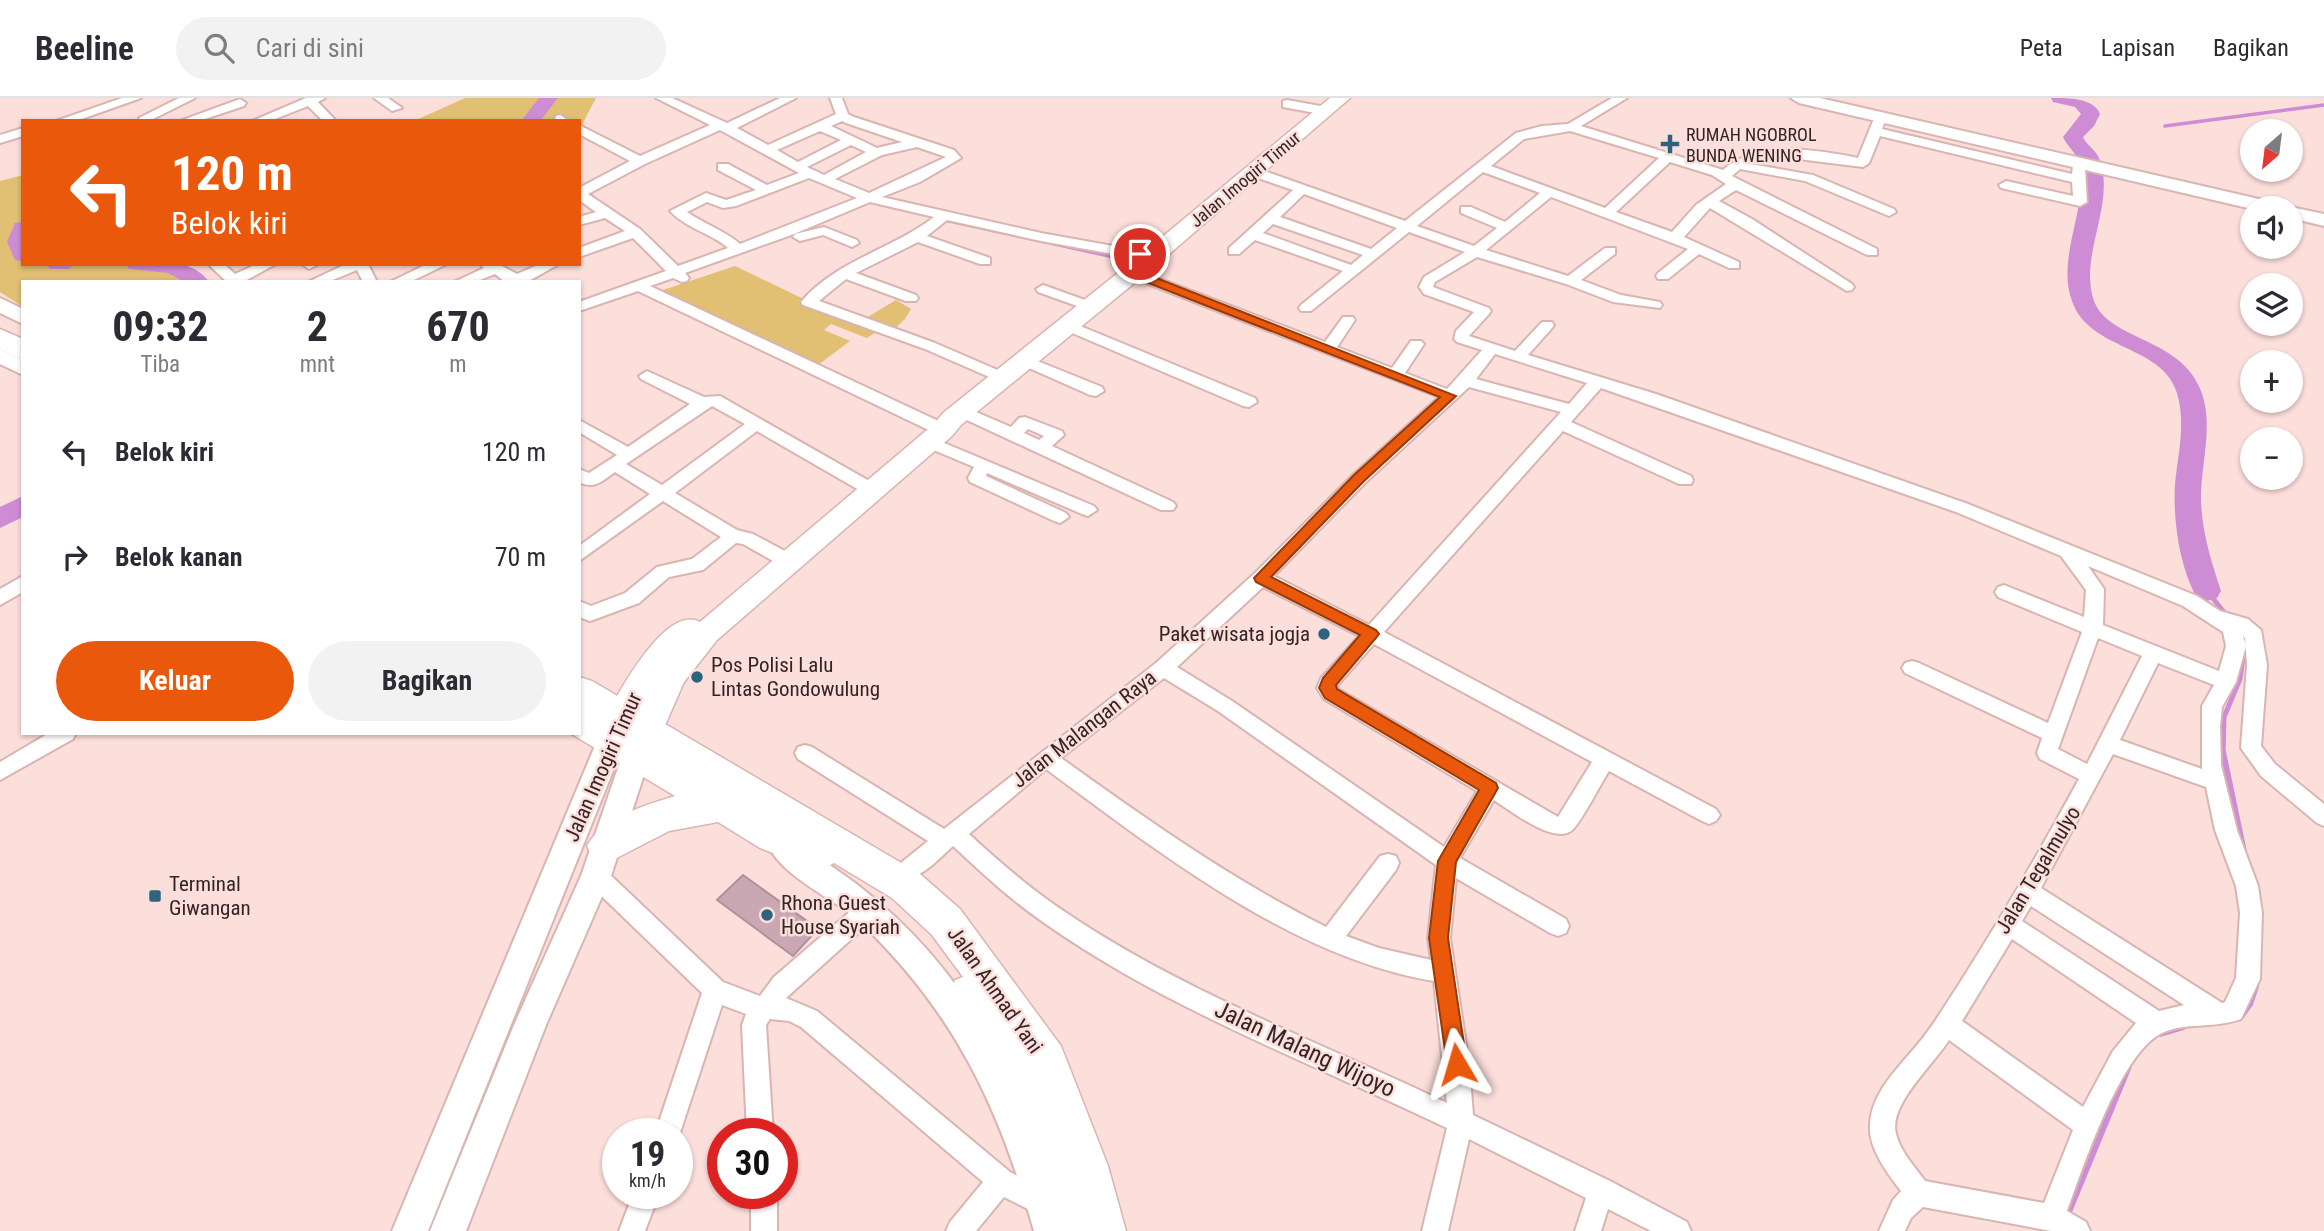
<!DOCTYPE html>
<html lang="id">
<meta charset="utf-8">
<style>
body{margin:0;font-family:"Roboto Condensed",sans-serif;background:#f2f2f3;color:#2b2b33;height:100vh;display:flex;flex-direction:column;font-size:26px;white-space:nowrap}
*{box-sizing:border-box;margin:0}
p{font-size:23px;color:#7c7c81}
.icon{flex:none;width:38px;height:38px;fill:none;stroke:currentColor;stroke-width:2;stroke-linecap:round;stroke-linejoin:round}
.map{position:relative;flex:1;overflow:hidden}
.panel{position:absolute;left:21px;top:182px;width:560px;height:455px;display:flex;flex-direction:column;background:#fff;border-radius:0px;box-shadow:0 2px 5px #0004}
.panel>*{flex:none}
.banner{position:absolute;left:21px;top:21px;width:560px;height:147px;border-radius:0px;box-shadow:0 2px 5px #0004;background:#ea580c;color:#fff;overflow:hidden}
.needle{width:46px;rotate:208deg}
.controls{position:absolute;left:2240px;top:21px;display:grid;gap:14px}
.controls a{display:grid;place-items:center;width:63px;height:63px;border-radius:50%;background:#fff;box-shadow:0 2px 5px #0004;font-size:35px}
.speed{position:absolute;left:602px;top:1020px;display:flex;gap:14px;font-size:35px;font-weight:700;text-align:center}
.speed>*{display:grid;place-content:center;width:91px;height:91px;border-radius:50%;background:#fff;box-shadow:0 2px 5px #0004;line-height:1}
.speed small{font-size:18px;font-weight:400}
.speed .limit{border:10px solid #d22;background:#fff;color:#111}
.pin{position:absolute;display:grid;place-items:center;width:60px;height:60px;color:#fff;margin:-30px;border:4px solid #fff;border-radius:50%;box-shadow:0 2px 7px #0007}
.me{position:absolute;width:77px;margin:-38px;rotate:353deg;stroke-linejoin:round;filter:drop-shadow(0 0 5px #0008)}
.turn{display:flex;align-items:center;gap:24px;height:147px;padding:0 35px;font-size:32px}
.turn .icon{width:91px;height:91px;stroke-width:2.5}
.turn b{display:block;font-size:49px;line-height:60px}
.eta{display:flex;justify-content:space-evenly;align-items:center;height:119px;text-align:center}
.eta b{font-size:42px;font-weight:700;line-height:49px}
.cta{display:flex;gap:14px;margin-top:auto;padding:14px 35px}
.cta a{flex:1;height:80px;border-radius:42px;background:#ea580c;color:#fff;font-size:28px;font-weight:700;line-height:80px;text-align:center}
.cta a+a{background:#f2f2f3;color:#2b2b33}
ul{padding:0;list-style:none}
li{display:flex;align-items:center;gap:21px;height:105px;padding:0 35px}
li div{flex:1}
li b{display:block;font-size:26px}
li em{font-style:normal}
header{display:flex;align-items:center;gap:42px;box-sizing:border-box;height:98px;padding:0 35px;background:#fff;border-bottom:2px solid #e1e1e2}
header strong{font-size:33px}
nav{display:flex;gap:38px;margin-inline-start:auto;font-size:24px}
.search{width:490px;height:63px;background:#f2f2f3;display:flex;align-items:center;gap:18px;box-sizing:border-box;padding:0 24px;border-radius:38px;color:#7c7c81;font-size:26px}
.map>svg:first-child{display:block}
.green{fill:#e1bf73}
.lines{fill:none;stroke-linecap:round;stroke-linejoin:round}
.stream-far2{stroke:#cd8cd4;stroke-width:3.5}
.stream-far1{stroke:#cd8cd4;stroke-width:5}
.stream{stroke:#cd8cd4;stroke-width:6}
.river{fill:#cd8cd4;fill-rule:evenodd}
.building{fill:#c9a8b4;stroke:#b08f9b;stroke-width:2}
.street-casing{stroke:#d9b5b1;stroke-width:4}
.secondary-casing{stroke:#d9b5b1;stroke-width:4}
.primary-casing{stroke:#d9b5b1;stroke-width:3}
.highway-casing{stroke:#d9b5b1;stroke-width:3}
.street{fill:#fff;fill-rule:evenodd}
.secondary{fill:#fff;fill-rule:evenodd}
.primary{fill:#fff;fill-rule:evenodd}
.highway{fill:#fff;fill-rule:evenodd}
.route{fill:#ea580c;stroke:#983908;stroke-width:2}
.poi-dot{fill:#2c647e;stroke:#fcdedb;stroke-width:2.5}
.labels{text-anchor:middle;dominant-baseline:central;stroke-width:5;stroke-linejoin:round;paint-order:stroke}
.far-poi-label{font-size:18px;fill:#332524;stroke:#fcdedb;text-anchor:start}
.far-street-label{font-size:18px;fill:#332524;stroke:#fcdedb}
.poi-label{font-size:21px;fill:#332524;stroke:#fcdedb;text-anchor:start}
.street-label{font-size:21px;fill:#332524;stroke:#fcdedb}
.near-street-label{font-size:24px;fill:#332524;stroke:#fcdedb}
</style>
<header>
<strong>Beeline</strong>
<div class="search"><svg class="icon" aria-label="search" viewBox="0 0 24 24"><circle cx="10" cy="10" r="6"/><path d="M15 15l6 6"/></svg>Cari di sini</div>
<nav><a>Peta</a><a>Lapisan</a><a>Bagikan</a></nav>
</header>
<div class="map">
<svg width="2324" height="1133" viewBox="0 0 2324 1133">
<rect width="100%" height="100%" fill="#fcdedb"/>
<g class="green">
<polygon points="465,0 596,0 579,32 579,23 414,23"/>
<polygon points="23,77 23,166 137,166 199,184 23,184 23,209 0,194 0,83"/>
<polygon points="735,168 856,226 896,202 911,211 905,221 888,237 876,234 867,240 831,226 824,232 850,243 818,267 657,194"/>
</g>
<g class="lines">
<g class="stream-far2">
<polyline points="2165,28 2324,7"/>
<polyline points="945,122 1132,163"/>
</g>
<g class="stream-far1">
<polyline points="2207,493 2227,518"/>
<polyline points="2223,656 2224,619 2240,581 2245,546"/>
</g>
<g class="stream">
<polyline points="2223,654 2244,754"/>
<polyline points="2240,920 2250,906 2256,888"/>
<polyline points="2159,936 2183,929"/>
<polyline points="2061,1133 2129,968"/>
</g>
<g class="river">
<polygon points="539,0 558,0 540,23 521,23"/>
<path d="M2051,0c18,0 43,0 49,16l-6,12 -11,11c3,8 13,13 16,21 18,45 -21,97 -5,143 15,40 87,36 107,90 13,34 0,72 0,106 0,32 10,64 20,94l-4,7 -10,3 -10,-3c-18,-32 -24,-78 -22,-114 3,-30 11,-61 2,-91 -15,-49 -88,-42 -105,-92 -16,-44 16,-92 8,-137 -2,-9 -13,-18 -17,-27l18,-23 -6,-7 -22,-5z"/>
<polygon points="23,124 23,163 15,162 7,144 15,125"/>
<polygon points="47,166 72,166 69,171 50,171"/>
<path d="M126,166c28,0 65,-8 83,18h-24l-17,-9 -39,-4z"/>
<polygon points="23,398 23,419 0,430 0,409"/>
</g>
</g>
<polygon class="building" points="743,777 818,831 793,858 717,802"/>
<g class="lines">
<g class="street-casing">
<g id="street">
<polygon points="122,0 141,0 76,23 56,23"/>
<polygon points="179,0 195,0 149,23 141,23 139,20"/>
<polygon points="306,0 325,0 318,4 336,23 323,23 308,8 270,23 252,23"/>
<polygon points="374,0 388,0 402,10 392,13"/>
<path d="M656,0h16l55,25 53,-25h16l-59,30 31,17 68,-31 -6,-16h12l6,16 6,3 100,33 7,8 -41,24 -38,15 159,36 111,20 7,4 -7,4 -111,-20 -94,-21 -20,16 63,22v6h-10l-62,-22 -62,31 60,22 2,3 -2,3h-10l-60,-22 -27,22 116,42 74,32 2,3 -8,5 -78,-34 -122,-44 -2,-3c34,-41 92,-53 133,-85l-64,-15 -76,32 -109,39 4,5 -2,3 -5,1 -9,-4 -23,8 299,140 2,4 -8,5 -6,-1 -299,-143 -59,20v-9l87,-31 -33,-33 -54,19v-9l46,-17 -20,-13 -26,7v-8l17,-5 -17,-12v-12l51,-27 -51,-27v-9l61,31 70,-31zM842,23l4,2 56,19 -25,6 -46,-22zM720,32l79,43 -32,12 -39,-21h-10v6l38,20 -30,10 -20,-7 -36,18c17,18 41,22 58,37l-50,18 -38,-37 -52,-35 57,-30zM820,33l21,9 -43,22 -21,-12zM851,47l15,7 -42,23 -17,-8zM917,49l29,10 -77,36 -34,-14 47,-24zM809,80l48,20 -117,46c-16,-14 -36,-20 -53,-32l20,-10 16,6 13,-2z"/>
<path d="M1612,0h15l-46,28 142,44c36,-31 93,-20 135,-12l15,-37 6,-4 6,4 -3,8 190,45 1,-9h10l2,3 2,34 -7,4 -79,-18 -2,-3 7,-4 67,15 -1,-14 -192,-46 -11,27 -6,4 -73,-9 -39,6 62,11 81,34 2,3 -7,4 -84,-35 -65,-12 -8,7 145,73v6h-10l-131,-65 -17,11 33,18 100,65 2,3 -2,3 -5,1 -137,-83 -26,29 55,25v6h-10l-30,-14 -31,25h-10l-2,-3 2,-3 30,-24 -137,-52 -65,53 82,26 37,-28h10v6l-34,26 40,15 39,7 2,3 -2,3 -47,-6 -47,-18 -89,-27 -42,25 -2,5 56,21 2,3 -2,3 -20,22 46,15 27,-29h10l2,3 -2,3 -24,27 128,39 312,110 229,92 23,15 28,8 13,11 6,35 -6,81 14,18 49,40v22l-7,-3 -56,-47 -20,-28 6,-83 -2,-27 -2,-2 3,10 -10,36 -14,25 -2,19 1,39 16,65 21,56 4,27 -2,66 -19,40c-26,10 -57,3 -79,14 -42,20 -79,135 -95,178l19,11 4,9h-39l-128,-24 -12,11 -6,13h-26l14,-31 8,-9c-13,-17 -33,-43 -31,-66 1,-36 36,-64 55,-90 13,-17 24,-36 36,-54 42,-66 80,-132 118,-202l-39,-20 -3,-6 5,-15 -137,-65 -3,-5 3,-5 7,-2 7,2 129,60 34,-91 -84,-35 -3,-5 3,-5 6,-2 80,32 2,-27 -25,-34 -105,-44 -355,-124 -30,34 120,54 2,4 -2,4h-12l-116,-53 -179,201 332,177 4,6 -4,6 -7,3 -7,-3 -93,-50c-8,12 -29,54 -38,60 -18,13 -60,-20 -77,-31l-34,58 106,61 3,7 -3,7 -8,3 -8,-3 -94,-55 -6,60 19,126 4,51 137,66 77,41 4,9h-40l-43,-22 -7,22h-26l11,-33 -117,-59 -21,92h-26l25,-103c-135,-65 -281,-119 -404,-206 -32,-22 -61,-49 -90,-76 -13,11 -33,36 -51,30l-3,-7 3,-7 26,-21 -130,-82 -3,-6 3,-6 7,-2 7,2 132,82 212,-166 99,-90 98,-98 86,-78 -312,-121 -2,-3 2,-3h10l188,72 18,-25h10l2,3 -18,27 55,21 19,-27h10l3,3 -19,29 42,16 35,-39 -25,-8 -3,-3 2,-8 18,-19 -50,-18 -5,-7 5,-10 41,-25 -56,-20 -98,79h-10l-2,-3 2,-3 42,-34 -88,-31 -16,14h-10v-6l64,-58 -44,-15v-6h10l146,52 111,-88 26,-7 26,-2zM1570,33l89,27 -54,50 -114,-42 33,-27zM1670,64l42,13 14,9 -30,21 -24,27 -56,-20zM1483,74l57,21 -35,29 -34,-15h-10v6l36,15 -23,18 -57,-20zM1304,96l93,34 -26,21 -91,-32zM1273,126l90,31 -12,10 -88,-32zM1495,256l92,29 -18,21 -93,-25zM1469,289l92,25 -192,213 -95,-49 91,-93zM2088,468l95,40 40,26 3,14 -7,25 -116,-46 1,-36zM1263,489l96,49 -38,42 -4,10 7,11 153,92 -33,56 -212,-146 -55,-34zM2098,540l44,18 -55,108 -29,-15zM1374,546l218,118 -34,55 -220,-128 -1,-3zM2158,565l56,22 -12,21v63l-82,-29zM1164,580l54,33 218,154 -8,73 3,22 -52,-12 -33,-12 50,-66 3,-7 -3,-7 -8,-2 -8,2 -54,71c-94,-47 -180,-108 -265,-169zM2113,656l93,33 9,43 21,56 4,27 -4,65 -11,24 -3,1 -181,-115zM1046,671c114,84 247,189 388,212l13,122c-130,-62 -269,-113 -388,-195 -32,-22 -62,-48 -90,-74zM2031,808l153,99 -25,6 -137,-90zM2012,841l124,84 -23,28 -30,56 -121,-86zM1949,942l124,90 -29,73 -119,-22c-10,-14 -25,-30 -29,-47 -8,-29 38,-70 53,-94z"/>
<polygon points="240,1 246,5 244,8 199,23 180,23"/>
<polygon points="1287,2 1326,9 1332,13 1326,17 1283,9 1283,3"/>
<polygon points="560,17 569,23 555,23 556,18"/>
<polygon points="23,30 23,38 0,45 0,37"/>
<polygon points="824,129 857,142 859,145 852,149 823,137 800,143 793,139 795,136"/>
<polygon points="208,166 224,166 235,176 257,166 276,166 243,184 227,184"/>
<polygon points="302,166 319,166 309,171"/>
<polygon points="346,166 368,166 377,184 363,184 357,172 328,184 308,184"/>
<polygon points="427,166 447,166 410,184 390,184"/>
<polygon points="480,166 498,166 517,176 540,166 559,166 527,184 505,184 495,176 475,184 454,184 484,170"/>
<polygon points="1043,187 1096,206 1098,209 1091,213 1038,194 1036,191"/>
<polygon points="1068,223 1255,300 1257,304 1249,309 1243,308 1063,231 1060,228 1063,225"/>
<polygon points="1025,258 1102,289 1104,293 1096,298 1090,297 1020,266 1017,263 1020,260"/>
<path d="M647,273l57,26 16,-1 158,90 3,4 -3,4h-12l-109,-63 -82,62 62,37 16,4 41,22 3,5 -3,5h-12l-39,-22 -7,-1 -33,27 -34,7 -30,26 -49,18 -11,-4v-16l12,5 34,-13 32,-26 35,-8 29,-22 -58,-36 -84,60v-15l71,-52 -35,-22c-13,9 -21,18 -36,10v-13l10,4 28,-18 -38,-23v-12l49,27 62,-43 -49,-25 -2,-3zM712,308l33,18 -83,61 -36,-21z"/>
<path d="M962,308l49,21 8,-9 6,-1 37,14 2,4 -12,11 121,56 3,4 -3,4h-12l-205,-95 -2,-4 2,-4zM1028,331l16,7 -5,4 -15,-7z"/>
<polygon points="930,339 1094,408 1097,412 1088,418 1082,416 987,375 986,378 1066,415 1069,419 1060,425 1054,423 970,384 968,380 974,369 924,348 922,344"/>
<polygon points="23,478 23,494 0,507 0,491"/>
<polygon points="49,635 76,635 73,641 0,682 0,664"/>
<polygon points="596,768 604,771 723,884 760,898 774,879 860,805 868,802 876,805 879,812 876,819 786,900 817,913 1010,1074 1053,1097 1057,1106 1053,1115 1044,1119 1004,1099 976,1133 946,1133 950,1124 983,1084 801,929 789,923 770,921 766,927 773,1036 747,1036 742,927 746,916 722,907 677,1044 677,1036 655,1036 702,895 588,785 585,778 588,771"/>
<polygon points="633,1096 659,1096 645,1133 619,1133"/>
<rect x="751" y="1096" width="26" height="37"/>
</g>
</g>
<g class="secondary-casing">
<g id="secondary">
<polygon points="1791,0 1820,0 2272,104 2281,110 2252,111 1799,5"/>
<polygon points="2291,109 2324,116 2324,128 2291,120 2291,110 2288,110"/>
<polygon points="0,200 23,211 23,226 0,215"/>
<polygon points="0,251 23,262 23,277 0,266"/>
<polygon points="611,632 621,635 625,643 428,1133 392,1133 597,643 601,635"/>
<polygon points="636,647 646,650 650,658 611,778 546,927 466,1133 430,1133 514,927 581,778 622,658 626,650"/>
<path d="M782,733c19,7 35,26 52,37 130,88 192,217 236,363h-36c-35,-124 -79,-218 -173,-308 -29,-27 -76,-43 -94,-79l5,-9z"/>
</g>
</g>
<g class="primary-casing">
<path id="primary" d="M1330,0h20l-190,164 -199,163 -9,11 -235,204 -33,42 -36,82 -11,4 -11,-4 -5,-9 14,-35 -12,26 -11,3 -11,-3 -5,-9c13,-28 67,-135 104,-115l234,-198 9,-11 201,-161z"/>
</g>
<g class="highway-casing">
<g id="highway">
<polygon points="0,231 23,241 23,262 0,251"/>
<path d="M579,579l13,4 328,193 40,35 101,137 47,120 18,65h-81c-11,-58 -27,-115 -55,-168 -13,-23 -30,-44 -41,-69l6,-14 8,-3 -31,-42 -40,-37 -58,-35 -15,8 -59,-23 -42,-26 -49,9 -62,32 -14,-5 -6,-12c15,-29 59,-41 88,-50l-105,-63h9z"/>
</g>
</g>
<use href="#street" class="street"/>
<use href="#secondary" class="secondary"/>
<use href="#primary" class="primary"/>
<use href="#highway" class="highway"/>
</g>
<polygon class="route" points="1140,153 1158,159 1141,174 1456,298 1363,384 1271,479 1376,532 1379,536 1376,540 1336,587 1337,591 1496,685 1498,690 1456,764 1448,840 1467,966 1464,973 1457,976 1450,973 1447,966 1429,840 1438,763 1479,692 1325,600 1319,590 1323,580 1360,537 1256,484 1254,480 1354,377 1440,299 1128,177 1128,172 1143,160 1134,156"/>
<g class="poi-dot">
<path d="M1666.5 35.5h7v7h7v7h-7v7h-7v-7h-7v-7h7z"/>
<circle cx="1324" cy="536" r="7"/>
<circle cx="697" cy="579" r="7"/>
<rect x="148" y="791" width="14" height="14" rx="3.5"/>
<circle cx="767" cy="817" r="7"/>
</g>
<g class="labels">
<g class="far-poi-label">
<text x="1686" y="36">RUMAH NGOBROL<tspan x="1686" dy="21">BUNDA WENING</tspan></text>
</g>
<g class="far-street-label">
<text transform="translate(1245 81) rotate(-40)">Jalan Imogiri Timur</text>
</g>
<g class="poi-label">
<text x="1310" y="536" text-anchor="end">Paket wisata jogja</text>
<text x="711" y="567">Pos Polisi Lalu<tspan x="711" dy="24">Lintas Gondowulung</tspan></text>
<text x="169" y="786">Terminal<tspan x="169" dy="24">Giwangan</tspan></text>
<text x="781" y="805">Rhona Guest<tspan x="781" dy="24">House Syariah</tspan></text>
</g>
<g class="street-label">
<text transform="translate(1084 631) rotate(-38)">Jalan Malangan Raya</text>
<text transform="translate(603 669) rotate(-66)">Jalan Imogiri Timur</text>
<text transform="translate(2038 772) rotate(-59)">Jalan Tegalmulyo</text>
<text transform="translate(995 892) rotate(55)">Jalan Ahmad Yani</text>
</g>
<g class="near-street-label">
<text transform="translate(1305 951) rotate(25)">Jalan Malang Wijoyo</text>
</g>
</g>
</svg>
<div class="controls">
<a><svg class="needle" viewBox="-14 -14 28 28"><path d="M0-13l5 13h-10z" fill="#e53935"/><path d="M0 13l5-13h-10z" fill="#7c7c81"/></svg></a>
<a><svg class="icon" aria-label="sound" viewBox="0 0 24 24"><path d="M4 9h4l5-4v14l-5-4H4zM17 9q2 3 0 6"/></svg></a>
<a><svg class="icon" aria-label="layers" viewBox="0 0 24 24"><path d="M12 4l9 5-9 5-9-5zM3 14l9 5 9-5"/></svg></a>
<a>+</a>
<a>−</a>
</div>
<div class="speed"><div>19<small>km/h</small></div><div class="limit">30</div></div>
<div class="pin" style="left:1140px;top:156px;background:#d93025"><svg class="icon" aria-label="arrive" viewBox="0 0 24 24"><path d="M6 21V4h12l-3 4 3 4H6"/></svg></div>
<svg class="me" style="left:1457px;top:966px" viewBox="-20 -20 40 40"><path d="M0-17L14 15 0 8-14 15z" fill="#ea580c" stroke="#fff" stroke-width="4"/></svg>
<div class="banner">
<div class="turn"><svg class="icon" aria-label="left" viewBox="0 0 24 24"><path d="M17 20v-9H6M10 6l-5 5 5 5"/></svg><div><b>120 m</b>Belok kiri</div></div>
</div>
<section class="panel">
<div class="eta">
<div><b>09:32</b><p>Tiba</p></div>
<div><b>2</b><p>mnt</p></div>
<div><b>670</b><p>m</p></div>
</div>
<ul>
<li><svg class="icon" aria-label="left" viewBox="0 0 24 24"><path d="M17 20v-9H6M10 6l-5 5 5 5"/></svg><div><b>Belok kiri</b></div><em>120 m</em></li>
<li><svg class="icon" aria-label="right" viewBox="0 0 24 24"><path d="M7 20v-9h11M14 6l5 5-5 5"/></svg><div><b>Belok kanan</b></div><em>70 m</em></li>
</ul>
<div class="cta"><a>Keluar</a><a>Bagikan</a></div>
</section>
</div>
